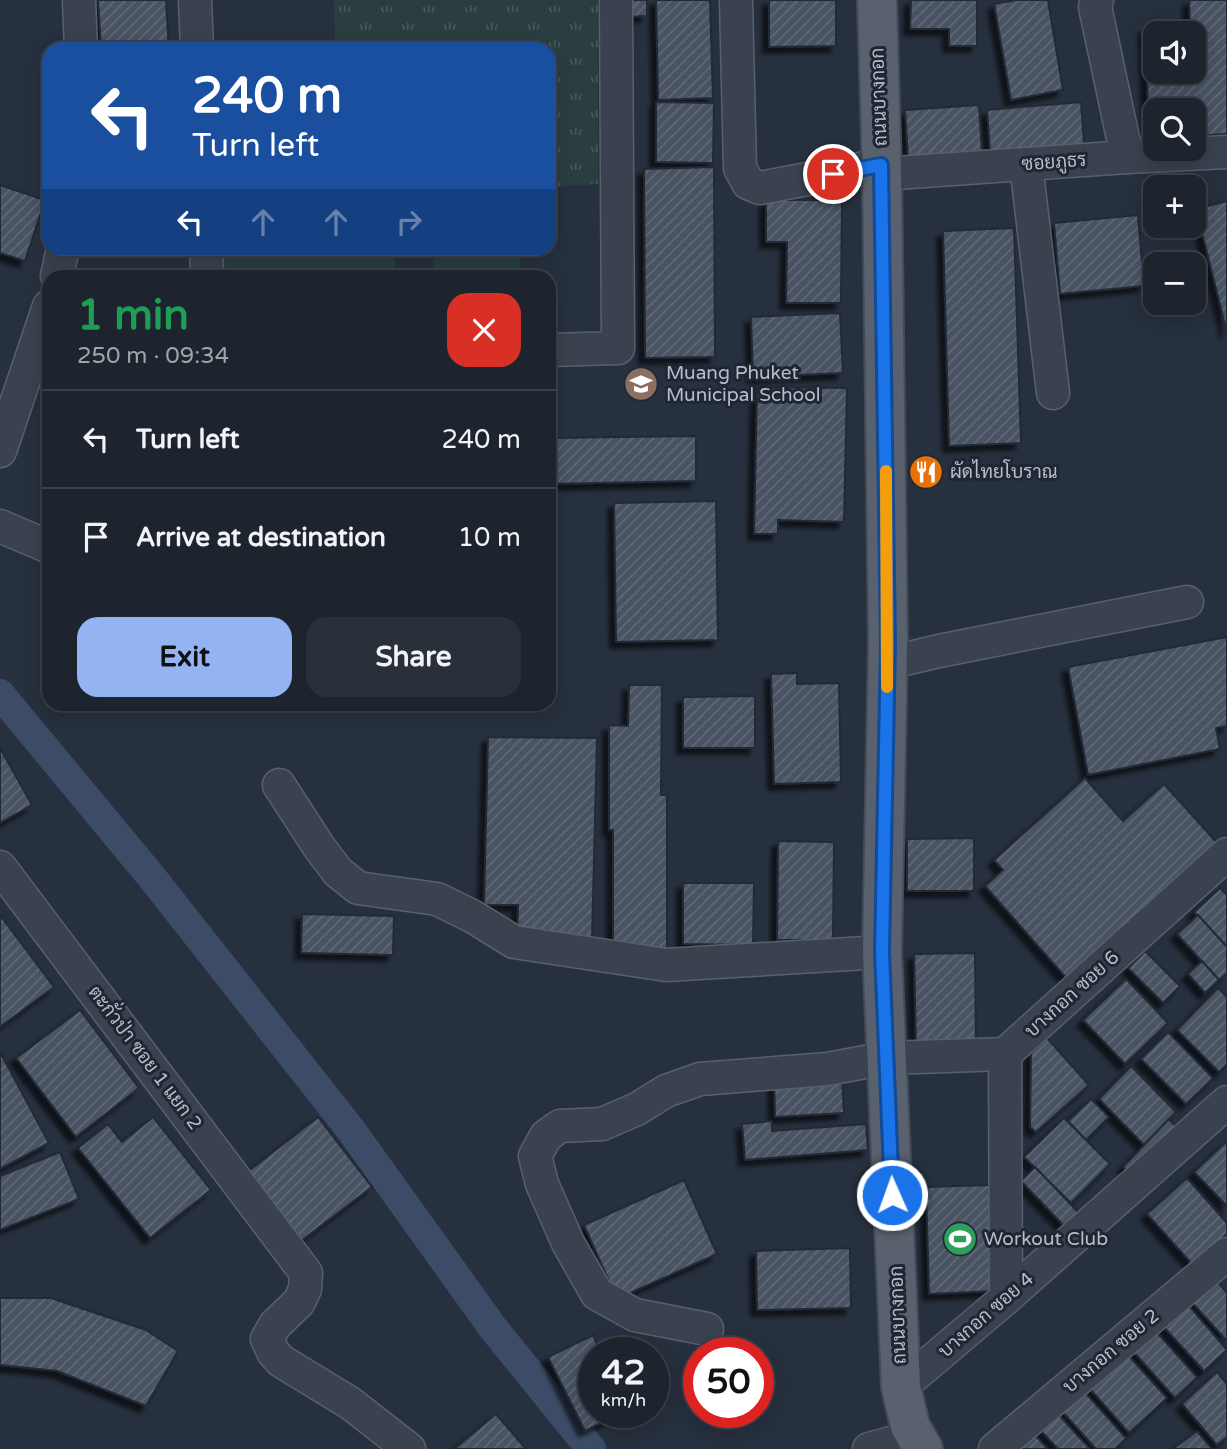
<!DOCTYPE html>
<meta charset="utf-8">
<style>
body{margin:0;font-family:"Varela Round",Sarabun,sans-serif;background:#2a303a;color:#f1f3f6;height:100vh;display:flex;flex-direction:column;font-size:26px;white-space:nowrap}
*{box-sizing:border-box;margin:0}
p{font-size:23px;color:#a0a4aa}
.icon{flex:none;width:38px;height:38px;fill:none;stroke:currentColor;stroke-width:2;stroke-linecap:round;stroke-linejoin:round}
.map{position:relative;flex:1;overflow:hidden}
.panel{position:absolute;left:42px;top:270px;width:514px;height:441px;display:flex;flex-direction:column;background:#1d242e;border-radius:21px;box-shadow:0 4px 18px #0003,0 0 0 2px #3b414a}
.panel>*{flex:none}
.guide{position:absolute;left:42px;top:42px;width:514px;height:214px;border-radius:21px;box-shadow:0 4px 18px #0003,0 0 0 2px #3b414a;background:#1a4fa0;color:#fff;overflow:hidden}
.tools{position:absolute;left:1143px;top:21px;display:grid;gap:14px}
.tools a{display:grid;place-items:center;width:63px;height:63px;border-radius:14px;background:#1d242e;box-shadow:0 4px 18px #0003,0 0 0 2px #3b414a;font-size:35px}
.speed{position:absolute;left:578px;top:1337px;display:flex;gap:14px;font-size:35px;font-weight:700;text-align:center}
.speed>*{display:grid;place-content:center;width:91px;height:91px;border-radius:50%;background:#1d242e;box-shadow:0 4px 18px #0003,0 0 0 2px #3b414a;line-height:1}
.speed small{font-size:18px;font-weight:400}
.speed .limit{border:10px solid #d22;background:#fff;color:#111}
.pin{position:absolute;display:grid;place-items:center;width:60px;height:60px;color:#fff;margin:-30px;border:4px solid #fff;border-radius:50%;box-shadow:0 2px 7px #0007}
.me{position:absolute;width:77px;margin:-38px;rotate:358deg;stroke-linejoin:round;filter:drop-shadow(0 0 5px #0008)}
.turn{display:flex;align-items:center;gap:24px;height:147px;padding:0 35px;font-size:32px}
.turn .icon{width:91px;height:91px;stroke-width:2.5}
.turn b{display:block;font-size:49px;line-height:60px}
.lanes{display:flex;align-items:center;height:66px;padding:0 35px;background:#0003;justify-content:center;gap:35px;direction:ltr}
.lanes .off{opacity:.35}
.round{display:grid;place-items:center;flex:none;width:74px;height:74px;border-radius:21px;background:#2a303a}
.headline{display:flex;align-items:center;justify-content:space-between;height:119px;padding:0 35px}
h1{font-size:42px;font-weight:700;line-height:52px;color:#1e9e55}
.action{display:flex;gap:14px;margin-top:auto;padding:14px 35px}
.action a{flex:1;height:80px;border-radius:21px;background:#93b3f2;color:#111;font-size:28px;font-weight:700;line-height:80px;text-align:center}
.action a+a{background:#2a303a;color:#f1f3f6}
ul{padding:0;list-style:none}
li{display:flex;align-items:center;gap:21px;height:98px;padding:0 35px;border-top:2px solid #3b414a}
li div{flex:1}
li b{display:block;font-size:26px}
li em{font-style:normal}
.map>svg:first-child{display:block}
.grass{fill:url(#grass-tufts)}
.pitch{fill:#2a3e40}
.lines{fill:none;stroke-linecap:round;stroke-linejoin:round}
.canal{stroke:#3d4c66;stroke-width:30}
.building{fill:url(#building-hatch);stroke:#222936;stroke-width:2;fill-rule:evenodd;filter:url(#shadow)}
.minor-casing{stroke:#59606c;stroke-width:35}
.major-casing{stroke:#444b58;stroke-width:42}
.minor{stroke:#3b424f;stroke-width:32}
.major{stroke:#59616e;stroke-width:38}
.route-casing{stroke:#114b97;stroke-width:18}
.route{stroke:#1a73e8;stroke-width:12}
.slow{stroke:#f59e0b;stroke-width:12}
.labels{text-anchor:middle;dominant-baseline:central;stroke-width:6;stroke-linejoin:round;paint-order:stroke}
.street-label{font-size:19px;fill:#b7bdc9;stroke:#202734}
.poi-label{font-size:19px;fill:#b7bdc9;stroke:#202734;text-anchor:start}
</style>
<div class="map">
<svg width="1227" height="1449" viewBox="0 0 1227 1449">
<defs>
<pattern id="grass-tufts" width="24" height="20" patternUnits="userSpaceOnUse" patternTransform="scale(1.75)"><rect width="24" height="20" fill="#2a3e40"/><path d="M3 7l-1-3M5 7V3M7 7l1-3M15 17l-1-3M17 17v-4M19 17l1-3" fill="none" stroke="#47585a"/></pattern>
<pattern id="building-hatch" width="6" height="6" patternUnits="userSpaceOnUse" patternTransform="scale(1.75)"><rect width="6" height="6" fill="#485262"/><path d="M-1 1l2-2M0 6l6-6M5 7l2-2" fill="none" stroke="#606977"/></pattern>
<filter id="shadow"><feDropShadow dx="-6" dy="6" stdDeviation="2" flood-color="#0009"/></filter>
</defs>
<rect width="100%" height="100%" fill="#27303e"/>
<polygon class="grass" points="334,0 598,0 598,184 550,187 550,49 335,49"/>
<g class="pitch">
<polygon points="221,249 394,249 395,276 222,276"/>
<polygon points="433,249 520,249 521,276 434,276"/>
</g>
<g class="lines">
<polyline class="canal" points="0,694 154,880 351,1130 493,1328 591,1449"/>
</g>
<g class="building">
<polygon points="98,0 166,0 169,49 101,49"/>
<polygon points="625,0 647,0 647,16 626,17"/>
<polygon points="656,0 710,0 713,98 658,100"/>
<polygon points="769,0 836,0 836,46 769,47"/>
<polygon points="911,0 977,0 977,46 949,46 949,29 910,29"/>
<polygon points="1016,0 1048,0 1063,90 1011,100 994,4"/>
<path d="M1189,0h38v134l-33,2v-26h-39v27h-6l-4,-109 45,-1zM1155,33h39v39h-39z"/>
<polygon points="656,102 714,103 713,163 656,162"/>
<polygon points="1081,102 1085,156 991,165 987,110"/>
<polygon points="979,105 982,152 908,158 905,110"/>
<polygon points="714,167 715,357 645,358 644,169"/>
<polygon points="0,185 45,200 25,261 0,253"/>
<polygon points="766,200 842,200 841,303 786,303 787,242 766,242"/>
<polygon points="1227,201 1227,333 1196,209"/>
<polygon points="1138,215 1144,286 1060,294 1054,223"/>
<polygon points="1014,228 1021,443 949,446 943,231"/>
<polygon points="840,313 843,373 753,377 751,317"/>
<polygon points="757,387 847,388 844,522 778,520 778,534 754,534"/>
<polygon points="696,436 696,481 550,484 550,438"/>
<polygon points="716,501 718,640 616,642 614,503"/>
<polygon points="1227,637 1227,726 1216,728 1220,749 1088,775 1068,667"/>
<polygon points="797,673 797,684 839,683 841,782 774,784 771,674"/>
<polygon points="629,685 662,685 661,795 667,795 667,949 613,949 613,830 609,830 609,725 628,726"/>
<polygon points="755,696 755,748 683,748 683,697"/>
<polygon points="488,737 597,738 592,941 517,940 518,905 484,905"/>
<polygon points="0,748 32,805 0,823"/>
<polygon points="1085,778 1123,821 1164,784 1220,846 1069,981 985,886 1003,870 994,860"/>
<polygon points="974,838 974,891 907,891 907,839"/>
<polygon points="778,841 834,842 833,940 777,940"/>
<polygon points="683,883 754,883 753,945 683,944"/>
<polygon points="1220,888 1227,895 1227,947 1194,912"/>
<polygon points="302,914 394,916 393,955 301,953"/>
<polygon points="0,915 54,987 0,1027"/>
<polygon points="1198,915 1227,947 1227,973 1219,980 1177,934"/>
<polygon points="1145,951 1180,986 1163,1003 1128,968"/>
<polygon points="975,953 976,1048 916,1050 914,954"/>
<polygon points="1202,961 1219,980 1205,993 1188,974"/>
<polygon points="1126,979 1168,1023 1125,1064 1083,1020"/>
<polygon points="1218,988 1227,997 1227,1064 1219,1072 1177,1030"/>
<polygon points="80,1010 139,1088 76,1137 16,1058"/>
<polygon points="1168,1032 1213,1078 1186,1104 1141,1059"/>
<polygon points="1047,1038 1089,1085 1036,1132 1030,1127 1031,1053"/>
<polygon points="0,1052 49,1143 0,1169"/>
<polygon points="1131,1066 1176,1112 1144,1145 1099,1099"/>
<polygon points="842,1078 844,1113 775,1117 774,1082"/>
<polygon points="1091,1099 1109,1117 1086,1140 1068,1121"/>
<polygon points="153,1117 211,1190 150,1238 78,1148 108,1124 122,1142"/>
<polygon points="318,1117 372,1187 292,1248 238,1179"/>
<polygon points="1064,1118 1110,1164 1071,1203 1024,1157"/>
<polygon points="1169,1119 1179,1130 1133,1177 1123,1167"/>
<polygon points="772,1121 772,1131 866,1124 868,1150 745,1160 742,1124"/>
<polygon points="1227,1141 1227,1206 1194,1172"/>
<polygon points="60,1152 79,1199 0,1230 0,1176"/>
<polygon points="1035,1167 1079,1213 1065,1227 1021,1181"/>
<polygon points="1187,1178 1227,1223 1227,1234 1193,1265 1147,1214"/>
<polygon points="684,1180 717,1254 617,1299 584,1225"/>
<polygon points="991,1185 994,1291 929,1294 926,1187"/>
<polygon points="850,1248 851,1308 757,1310 756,1251"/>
<polygon points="1211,1274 1227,1293 1227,1341 1187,1297"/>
<polygon points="0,1298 51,1298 146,1330 178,1351 146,1406 57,1371 0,1365"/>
<polygon points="1185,1301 1227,1350 1204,1371 1161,1324"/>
<polygon points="1153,1328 1197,1377 1175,1398 1130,1348"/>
<polygon points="593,1335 601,1353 593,1353 593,1412 624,1412 585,1431 548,1357"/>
<polygon points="1129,1356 1167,1398 1129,1433 1090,1389"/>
<polygon points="1217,1372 1227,1384 1227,1437 1217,1445 1182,1404"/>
<polygon points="1082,1389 1126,1438 1115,1449 1096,1449 1060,1409"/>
<polygon points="496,1414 526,1449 454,1449"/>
<polygon points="1058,1414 1090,1449 1058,1449 1040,1430"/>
<polygon points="1197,1431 1212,1449 1173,1449"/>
<polygon points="1034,1434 1048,1449 1018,1449"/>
</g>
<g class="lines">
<g class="minor-casing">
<g id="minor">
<polyline points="79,0 81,49"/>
<polyline points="195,0 197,49"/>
<polyline points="736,0 740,168 748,183 760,188 881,165"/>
<polyline points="1097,0 1095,7 1127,157"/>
<polyline points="1026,164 1053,393"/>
<polyline points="882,174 1127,157 1227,152"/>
<polyline points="206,248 207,276"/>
<polyline points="57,276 63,248"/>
<polyline points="550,350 618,348 616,0"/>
<polyline points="0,451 49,306"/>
<polyline points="0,526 49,547"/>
<polyline points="888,663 939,651 1187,602"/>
<polyline points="279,785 319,847 338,872 358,888 437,899 472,916 514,942 666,965 882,952"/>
<polyline points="0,867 306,1273 305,1289 299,1302 275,1325 267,1339 273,1352 281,1361 350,1403 409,1449"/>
<polyline points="1005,1054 1006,1298"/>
<polyline points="707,1329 635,1315 597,1294 568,1243 542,1184 535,1156 546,1136 560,1126 602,1124 637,1109 666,1091 700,1079 827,1069 887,1058 1005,1054 1227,854"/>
<polyline points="901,1387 1006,1298 1227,1102"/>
<polyline points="869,1449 916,1436"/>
<polyline points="995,1449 1227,1254"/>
</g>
</g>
<g class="major-casing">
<polyline id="major" points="877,0 882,174 888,644 882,952 901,1387 910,1426 923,1449"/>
</g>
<use href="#minor" class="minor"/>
<use href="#major" class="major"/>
</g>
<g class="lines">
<g class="route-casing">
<polyline id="route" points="833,174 881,165 888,644 882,952 892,1195"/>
</g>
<use href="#route" class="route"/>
<polyline class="slow" points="886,471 887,687"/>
</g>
<defs>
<g id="school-disc" transform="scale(1.75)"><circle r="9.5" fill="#8d6e63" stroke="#202734"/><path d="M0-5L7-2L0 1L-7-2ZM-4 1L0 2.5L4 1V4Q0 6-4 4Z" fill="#fff"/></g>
<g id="restaurant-disc" transform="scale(1.75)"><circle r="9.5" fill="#e8710a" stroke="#202734"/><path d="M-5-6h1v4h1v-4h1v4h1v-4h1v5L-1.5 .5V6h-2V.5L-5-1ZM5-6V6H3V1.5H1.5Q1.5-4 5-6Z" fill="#fff"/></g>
<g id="stadium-disc" transform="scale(1.75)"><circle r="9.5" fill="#2e9e5b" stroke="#202734"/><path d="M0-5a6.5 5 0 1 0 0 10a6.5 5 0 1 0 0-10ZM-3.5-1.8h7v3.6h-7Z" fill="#fff"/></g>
</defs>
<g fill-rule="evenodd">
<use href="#school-disc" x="641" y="384"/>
<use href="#restaurant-disc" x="926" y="472"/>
<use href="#stadium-disc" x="960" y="1239"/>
</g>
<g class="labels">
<g class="street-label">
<text transform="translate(879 97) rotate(-92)">ถนนบางกอก</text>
<text transform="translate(1054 162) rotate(-4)">ซอยภูธร</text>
<text transform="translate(1072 994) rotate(-42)">บางกอก ซอย 6</text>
<text transform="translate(145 1058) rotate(53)">ตะกั่วป่า ซอย 1 แยก 2</text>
<text transform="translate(898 1315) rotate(-92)">ถนนบางกอก</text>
<text transform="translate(986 1315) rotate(-41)">บางกอก ซอย 4</text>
<text transform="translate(1111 1351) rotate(-40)">บางกอก ซอย 2</text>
</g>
<g class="poi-label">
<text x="666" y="373">Muang Phuket<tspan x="666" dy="22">Municipal School</tspan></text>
<text x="950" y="472">ผัดไทยโบราณ</text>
<text x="984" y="1239">Workout Club</text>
</g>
</g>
</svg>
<div class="tools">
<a><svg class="icon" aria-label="sound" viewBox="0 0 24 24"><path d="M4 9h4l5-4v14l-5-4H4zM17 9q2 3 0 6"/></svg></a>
<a><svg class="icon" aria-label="search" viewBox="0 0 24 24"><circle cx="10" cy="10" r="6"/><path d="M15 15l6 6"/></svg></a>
<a>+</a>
<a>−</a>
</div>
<div class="speed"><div>42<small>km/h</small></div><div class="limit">50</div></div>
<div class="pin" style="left:833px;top:174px;background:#d93025"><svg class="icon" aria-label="arrive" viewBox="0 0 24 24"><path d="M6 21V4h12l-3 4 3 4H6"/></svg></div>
<svg class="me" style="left:892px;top:1195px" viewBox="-20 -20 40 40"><circle r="17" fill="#1a73e8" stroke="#fff" stroke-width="3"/><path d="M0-11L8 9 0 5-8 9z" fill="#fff"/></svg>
<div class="guide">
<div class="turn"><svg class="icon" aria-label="left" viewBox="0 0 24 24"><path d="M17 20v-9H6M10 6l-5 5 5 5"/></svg><div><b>240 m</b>Turn left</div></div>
<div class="lanes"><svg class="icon" aria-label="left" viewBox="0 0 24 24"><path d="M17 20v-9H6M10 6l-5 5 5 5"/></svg><svg class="icon off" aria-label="ahead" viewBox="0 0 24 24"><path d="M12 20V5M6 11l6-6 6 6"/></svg><svg class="icon off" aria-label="ahead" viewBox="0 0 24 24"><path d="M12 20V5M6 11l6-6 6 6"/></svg><svg class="icon off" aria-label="right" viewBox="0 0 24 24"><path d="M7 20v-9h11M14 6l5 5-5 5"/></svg></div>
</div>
<section class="panel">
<div class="headline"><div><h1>1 min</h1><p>250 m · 09:34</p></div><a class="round" style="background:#d93025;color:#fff"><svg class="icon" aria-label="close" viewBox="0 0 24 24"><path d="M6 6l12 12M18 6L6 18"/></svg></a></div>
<ul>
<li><svg class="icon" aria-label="left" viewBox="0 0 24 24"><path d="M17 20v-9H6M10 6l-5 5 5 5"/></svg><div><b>Turn left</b></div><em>240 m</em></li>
<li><svg class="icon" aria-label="arrive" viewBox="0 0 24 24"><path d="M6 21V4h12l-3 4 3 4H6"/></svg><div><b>Arrive at destination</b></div><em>10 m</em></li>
</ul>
<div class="action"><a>Exit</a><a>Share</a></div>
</section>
</div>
